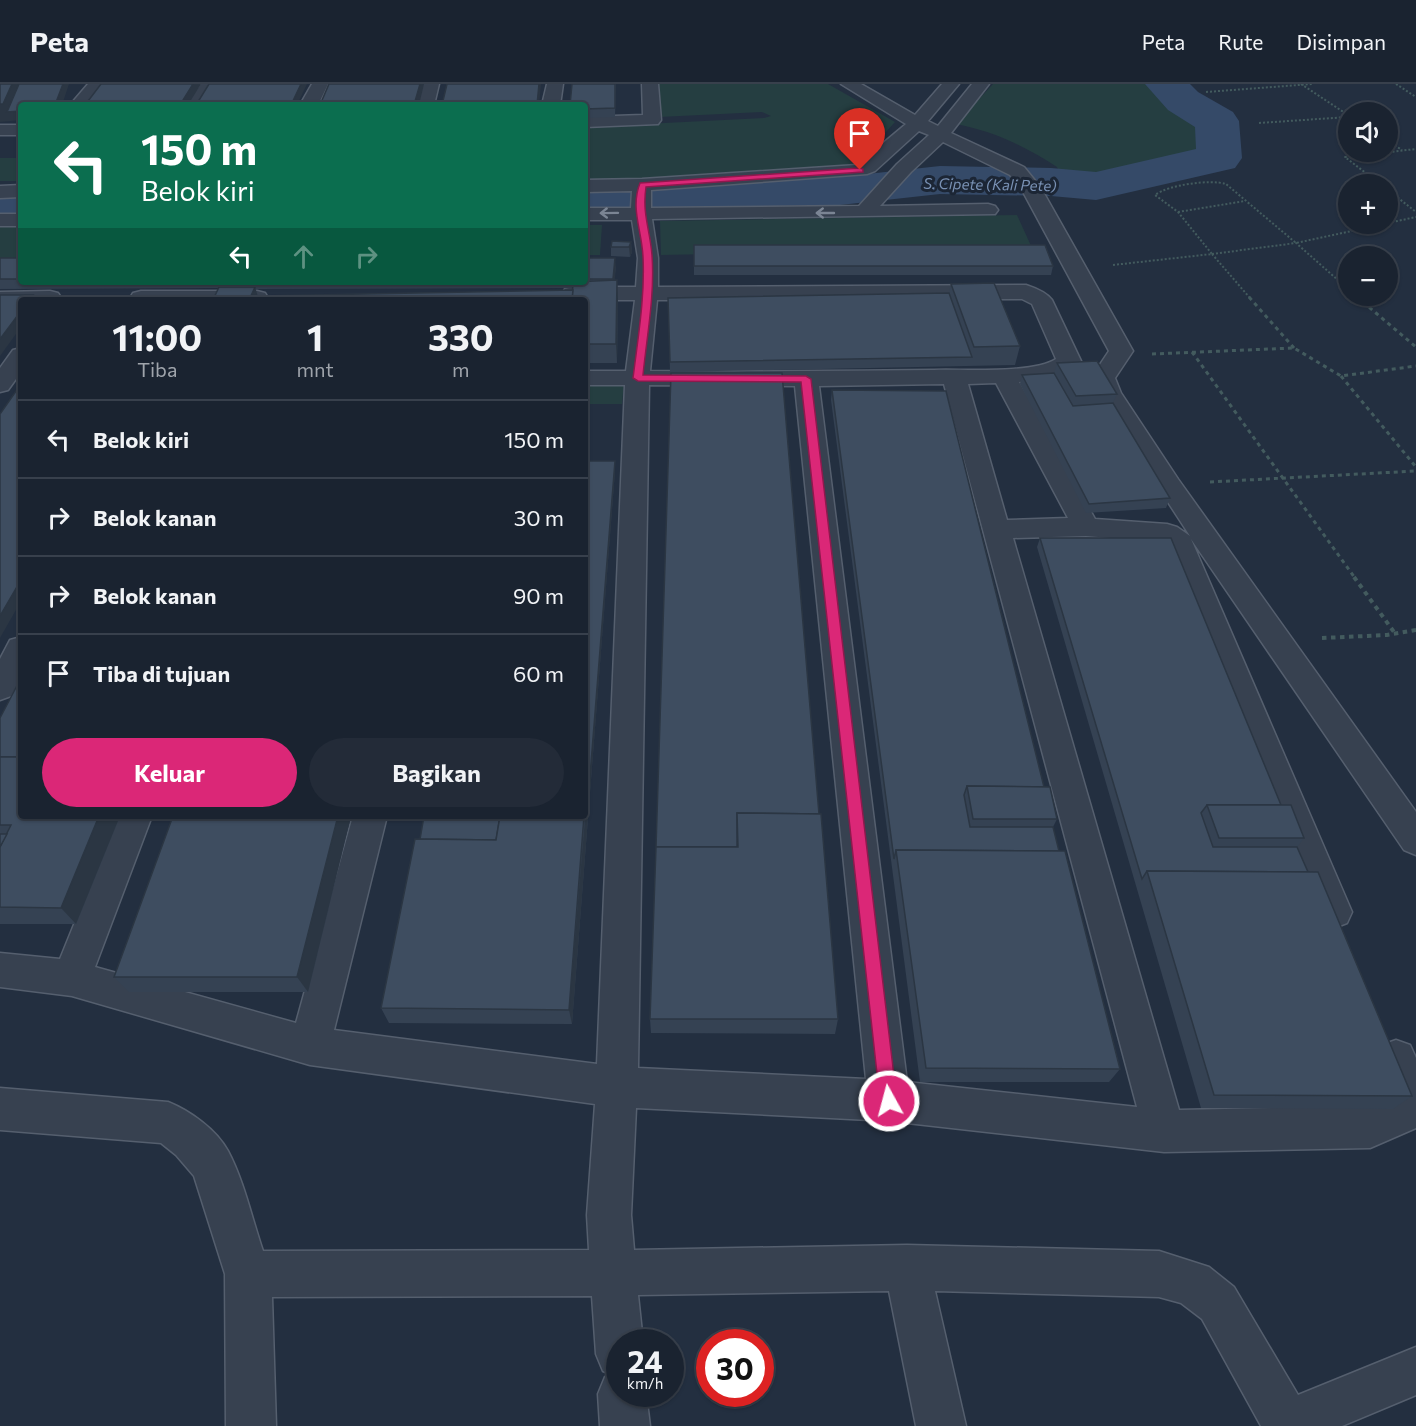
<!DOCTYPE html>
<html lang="id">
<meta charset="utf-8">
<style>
body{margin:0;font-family:Commissioner,sans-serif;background:#232b38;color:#f1f3f6;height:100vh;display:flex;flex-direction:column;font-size:22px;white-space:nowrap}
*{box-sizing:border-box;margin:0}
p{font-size:20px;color:#9fa4ab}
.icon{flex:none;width:33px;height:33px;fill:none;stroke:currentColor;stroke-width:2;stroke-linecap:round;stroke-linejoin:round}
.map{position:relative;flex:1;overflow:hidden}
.sheet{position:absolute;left:18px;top:213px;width:570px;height:522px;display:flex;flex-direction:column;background:#1a2330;border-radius:6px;box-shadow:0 2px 4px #0004,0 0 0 2px #38404c}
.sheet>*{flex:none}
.top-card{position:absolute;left:18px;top:18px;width:570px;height:183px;border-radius:6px;box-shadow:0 2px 4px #0004,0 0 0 2px #38404c;background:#0b6e4f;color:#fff;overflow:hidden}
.buttons{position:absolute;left:1338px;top:18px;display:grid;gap:12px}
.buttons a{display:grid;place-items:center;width:60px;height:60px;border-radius:50%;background:#1a2330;box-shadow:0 2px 4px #0004,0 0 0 2px #38404c;font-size:30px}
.speed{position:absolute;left:606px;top:1245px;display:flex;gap:12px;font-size:30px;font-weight:700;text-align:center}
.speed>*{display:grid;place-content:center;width:78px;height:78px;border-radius:50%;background:#1a2330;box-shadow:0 2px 4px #0004,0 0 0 2px #38404c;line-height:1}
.speed small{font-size:15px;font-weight:400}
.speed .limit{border:9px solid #d22;background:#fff;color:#111}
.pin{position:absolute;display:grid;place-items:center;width:51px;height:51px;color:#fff;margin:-62px -26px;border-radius:50% 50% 50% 0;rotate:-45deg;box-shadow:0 0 6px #0007}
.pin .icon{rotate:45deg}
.me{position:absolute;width:66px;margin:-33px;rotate:353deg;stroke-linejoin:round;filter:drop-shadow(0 0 4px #0008)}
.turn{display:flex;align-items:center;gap:21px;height:126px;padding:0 24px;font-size:27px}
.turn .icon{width:78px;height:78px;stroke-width:2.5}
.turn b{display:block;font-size:42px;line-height:51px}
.lanes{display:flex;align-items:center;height:57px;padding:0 24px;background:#0003;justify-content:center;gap:30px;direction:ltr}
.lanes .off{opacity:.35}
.eta{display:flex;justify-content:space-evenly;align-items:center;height:102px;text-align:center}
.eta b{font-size:36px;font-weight:700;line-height:42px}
.primary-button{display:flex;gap:12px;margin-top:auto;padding:12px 24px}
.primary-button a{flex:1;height:69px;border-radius:36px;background:#db2777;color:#fff;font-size:24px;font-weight:700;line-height:69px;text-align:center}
.primary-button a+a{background:#232b38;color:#f1f3f6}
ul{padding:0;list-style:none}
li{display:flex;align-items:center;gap:18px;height:78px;padding:0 24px;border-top:2px solid #38404c}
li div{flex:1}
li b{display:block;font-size:22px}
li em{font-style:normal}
header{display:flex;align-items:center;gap:36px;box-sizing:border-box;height:84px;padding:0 30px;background:#1a2330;border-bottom:2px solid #38404c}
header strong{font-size:28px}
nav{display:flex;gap:33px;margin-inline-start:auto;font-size:21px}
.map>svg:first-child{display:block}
.green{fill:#253e41}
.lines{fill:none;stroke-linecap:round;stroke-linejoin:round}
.river{fill:#354a68;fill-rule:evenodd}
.minor-casing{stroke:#555f6e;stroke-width:3}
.path-far2{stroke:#435b5e;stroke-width:2;stroke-dasharray:2 2;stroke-linecap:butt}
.path-far1{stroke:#435b5e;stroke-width:3;stroke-dasharray:4 4;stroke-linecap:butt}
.path{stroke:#435b5e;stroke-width:4;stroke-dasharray:4.5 4.5;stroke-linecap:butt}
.minor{fill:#374150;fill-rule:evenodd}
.wall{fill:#354253;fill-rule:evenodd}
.shaded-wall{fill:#2b3643}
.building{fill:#3e4d60;stroke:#2b3643;stroke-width:1.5}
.oneway{stroke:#7b8594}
.route{fill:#db2777;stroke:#8e194d;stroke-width:1.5}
.labels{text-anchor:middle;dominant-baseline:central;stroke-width:6;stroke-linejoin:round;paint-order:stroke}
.far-water-label{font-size:15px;font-style:italic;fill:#7991b4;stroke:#1c2635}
</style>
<header>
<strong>Peta</strong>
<nav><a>Peta</a><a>Rute</a><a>Disimpan</a></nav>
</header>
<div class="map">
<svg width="1416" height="1342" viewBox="0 0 1416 1342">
<rect width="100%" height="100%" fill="#232f40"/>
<g class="green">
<polygon points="655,0 828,0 895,38 855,82 686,96 585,97 585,43 764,34 771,32 762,28 659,33"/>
<path d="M993,0h164l15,19 34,18 4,34 -118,27 -31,-5 -4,-10c-32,-21 -64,-36 -101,-43z"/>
<rect x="0" y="74" width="21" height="23"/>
<polygon points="1017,131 1032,164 661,171 660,137"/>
<polygon points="585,141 602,141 600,171 585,171"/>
<rect x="0" y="142" width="21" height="32"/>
<polygon points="585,297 624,298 622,320 585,320"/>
</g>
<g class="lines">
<g class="river">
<polygon points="1145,0 1190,0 1198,8 1233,28 1239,37 1242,74 1235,84 1096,116 1051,112 940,110 840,121 585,125 585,95 840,93 940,82 1051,84 1096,88 1196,65 1195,43 1168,26"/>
<rect x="0" y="102" width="21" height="30"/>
</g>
<g class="minor-casing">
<g id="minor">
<polygon points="88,0 105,0 88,21 70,21"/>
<polygon points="201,0 217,0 204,21 186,21"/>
<polygon points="312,0 328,0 318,21 300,21"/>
<polygon points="423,0 439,0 434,21 416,21"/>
<polygon points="547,0 563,0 560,21 542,21"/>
<polygon points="642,0 658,0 661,36 658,40 585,43 585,33 643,31"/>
<path d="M841,0h20l54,31 27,-31h17l-31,37 10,5 34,-42h17l-38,49 73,34 17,21 92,163 -18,27 6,15 57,86 238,333v43l-12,-5 -213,-311 161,373 -5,11 -13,5 -13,-5 -153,-375 -8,-6 -74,-6 -73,2 166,572 191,-4 13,-6 -1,-27 -6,-14 6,-14 14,-5 14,5 6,13v70l-46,20 -206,4 -275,-31 -253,-13 -5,107 3,35 273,-5 252,6 50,16 25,20 64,108 118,-48v48l-74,31h-81l-59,-107 -21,-16 -22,-6 -224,-6 31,135h-50l-27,-135 -251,4 5,47h-23v52h26l4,32h-50l-2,-32 7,-17 6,-3 -8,-3 -7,-17 -4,-58 -320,1 4,129h-50l-1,-152 -31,-98 -18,-21 -15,-12 -161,-13v-42l168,14c22,9 48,27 60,49 16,30 24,68 35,100l326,-1 -2,-35 8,-111 -285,-39 -238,-69 -72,-9v-34l60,6 58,-143h34l-57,151 201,56 57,-207h34l-53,214 263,34 28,-679h-40v-14h41l9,-71h-64l-6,-1 -3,-5 3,-5 8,-2h63l2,-29 -6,-38h-47v-12h46l1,-17 -47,1v-12l57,-1 215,-14 49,-41zM919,47l10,4 -32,29 -38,42 -208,2v-18l216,-16 8,-3zM943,58l67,33 12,15 87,161 -18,27 6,15 93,143 -13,-9 -10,-3 -72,-5 -76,-137 41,-5 21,-16 -29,-61c-6,-8 -17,-12 -26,-15l-368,2v-29l-6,-39 343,-5 3,-4 -3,-4 -7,-2 -108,2 31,-34zM1022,215l10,5 24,55c-24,15 -91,10 -122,11 -95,1 -189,2 -284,1l7,-71zM996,299l72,135 -61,2 -39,-136zM944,300l193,723 -230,-25 -88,-696zM649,301l146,1 71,693 -228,-11z"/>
<rect x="0" y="41" width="21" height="10"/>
<polygon points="21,101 21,113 0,114 0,102"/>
<rect x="0" y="130" width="21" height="12"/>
<polygon points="50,207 58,209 63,216 21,216 21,221 0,222 0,208"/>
<polygon points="141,207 257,207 265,209 268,214 267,216 131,216 130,214 133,209"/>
<polygon points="21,264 21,288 8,306 0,308 0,284 13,266"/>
<polygon points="21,553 21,594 11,612 0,616 0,575 10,556"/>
</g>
</g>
<g class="path-far2">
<polyline points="1301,0 1348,31"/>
<polyline points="1396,0 1416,13"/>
<polyline points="1206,8 1312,0"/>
<polyline points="1259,39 1348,33"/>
<polyline points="1388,57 1402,66"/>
<polyline points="1380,100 1345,73 1416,65"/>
<polyline points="1388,106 1416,128"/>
<polyline points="1178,128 1245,117"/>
<polyline points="1388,139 1416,133"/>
<polyline points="1212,170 1296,159 1348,205"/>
<polyline points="1212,170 1250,214"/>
<path d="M1113,181l99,-11 -34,-42 -23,-17c13,-10 55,-16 71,-11l70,59 88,-19"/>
<polyline points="1356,212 1358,214"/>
</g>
<g class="path-far1">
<polyline points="1249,213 1294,264"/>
<polyline points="1357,213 1416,263"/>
<polyline points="1192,268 1355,494"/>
<polyline points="1152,270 1294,264 1341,292 1416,282"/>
<polyline points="1341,292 1416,383"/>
<polyline points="1210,398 1416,387"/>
</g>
<g class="path">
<polyline points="1354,493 1394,548"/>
<polyline points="1322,554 1387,551 1416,546"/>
</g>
<use href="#minor" class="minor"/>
</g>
<g class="wall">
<polygon points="616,0 615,33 585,34 585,21"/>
<polygon points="631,158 632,168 630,173 611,172 611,163"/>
<polygon points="694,161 1053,182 1051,191 694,191"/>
<path d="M0,174h21v24h564v-24l31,9 -2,13 4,19 -1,64h-32v-63h-372l6,-12 -219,1zM573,204v2l-315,6 -3,-7z"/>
<polygon points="951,200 1020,262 1015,281 670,288 668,214 949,209"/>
<polygon points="1057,279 1117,310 1113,319 1170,414 1166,424 1086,429 1020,300 1022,291 1054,289"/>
<polygon points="832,306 1044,703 1057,735 1053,743 1059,767 1120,985 1109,998 920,998 831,316"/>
<polygon points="615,377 615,387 572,940 389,939 381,924 420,755"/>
<polygon points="1040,454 1281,721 1304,754 1297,763 1412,1012 1393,1025 1201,1024 1037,463"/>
<polygon points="0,634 21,732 120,732 76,840 0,840"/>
<polygon points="819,730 838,935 835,950 651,949 650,935 656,763"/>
<polygon points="173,732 351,732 308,908 129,908 114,893"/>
</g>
<g class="shaded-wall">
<polygon points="12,0 26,0 21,27 21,36 0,38 0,20"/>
<polygon points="63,0 69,0 62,21 55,21"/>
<polygon points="193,0 201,0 188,21 180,21"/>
<polygon points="301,0 307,0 297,21 291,21"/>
<polygon points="420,0 424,0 419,21 414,21"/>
<polygon points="539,0 541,0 539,21 537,21"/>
<polygon points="631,158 632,168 630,173 629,163"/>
<polygon points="615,174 616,183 614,204 613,195"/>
<polygon points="617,196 618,215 617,279 616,260"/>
<polygon points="255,203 259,216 249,216"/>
<polygon points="33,211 36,216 29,216"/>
<polygon points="21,227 21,243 0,272 0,255"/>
<polygon points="615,377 615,387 572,940 569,926"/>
<polygon points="21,496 21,517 0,554 0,532"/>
<polygon points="99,732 120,732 76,840 61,824"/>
<polygon points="338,732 351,732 308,908 297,893"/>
</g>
<g class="building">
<polygon points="0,0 12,0 3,20 0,20"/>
<polygon points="19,0 63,0 55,21 21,21 21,27 7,28"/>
<polygon points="101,0 193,0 180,21 85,21"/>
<polygon points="209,0 301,0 291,21 196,21"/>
<polygon points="329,0 420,0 414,21 320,21"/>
<polygon points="447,0 539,0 537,21 442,21"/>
<polygon points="572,0 615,0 615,24 585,25 585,21 570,21"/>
<polygon points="612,157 631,158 629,163 611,163"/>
<polygon points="694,161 1045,161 1053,182 694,182"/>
<rect x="0" y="174" width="21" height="21"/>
<polygon points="585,174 615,174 613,195 585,195"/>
<polygon points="617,196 616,260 585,260 585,216 572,216 573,198"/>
<polygon points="994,199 1020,262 974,263 951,200"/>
<polygon points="219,203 255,203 249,216 213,216"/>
<polygon points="573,206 572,216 256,216 258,212"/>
<polygon points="949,209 972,273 670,278 668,214"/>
<polygon points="0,211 33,211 29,216 21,216 21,227 0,255"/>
<polygon points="82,212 185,212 182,216 79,216"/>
<polygon points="1097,277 1117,310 1076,312 1057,279"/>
<polygon points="671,289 782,289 819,730 737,729 737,763 656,763"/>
<polygon points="1054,289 1073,322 1113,319 1170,414 1089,420 1022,291"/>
<polygon points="21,300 21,496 0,532 0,330"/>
<polygon points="832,306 946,307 1044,703 967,702 964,711 970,743 1053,743 1059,767 896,766 894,775"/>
<polygon points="585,377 615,377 587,730 585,722"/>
<polygon points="1040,454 1171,454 1281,721 1207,721 1201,729 1213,763 1297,763 1308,788 1147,787 1142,795"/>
<polygon points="21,594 21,673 0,673 0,634"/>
<polygon points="0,673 21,673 21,732 99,732 61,824 0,823 0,763 11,741 0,741"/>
<polygon points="967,702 1050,703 1057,735 973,735"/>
<polygon points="1207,721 1291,721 1304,754 1219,754"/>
<polygon points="737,729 821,730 838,935 650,935 656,763 738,763"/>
<polygon points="173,732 338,732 297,893 114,893"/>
<polygon points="424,732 500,732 496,756 420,755"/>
<polygon points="500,732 584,732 569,926 381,924 415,755 496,756"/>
<polygon points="0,750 7,750 0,763"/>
<polygon points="896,766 1065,767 1120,985 926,984"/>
<polygon points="1147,787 1318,788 1412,1012 1214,1011"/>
</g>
<defs><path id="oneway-shaft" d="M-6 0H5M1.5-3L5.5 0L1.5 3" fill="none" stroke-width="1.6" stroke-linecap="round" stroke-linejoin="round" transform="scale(1.5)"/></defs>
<g class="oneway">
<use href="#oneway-shaft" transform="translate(609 129) rotate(179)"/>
<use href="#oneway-shaft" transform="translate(825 129) rotate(180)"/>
</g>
<path class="route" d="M860,84l3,1v3l-217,15c-4,27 4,42 6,68 3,40 -5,80 -9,120l163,1 5,3 86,722 -2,6 -6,2 -6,-2 -3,-6 -79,-719 -163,-1 -5,-3c5,-41 12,-81 10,-121 -1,-26 -13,-49 -3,-74z"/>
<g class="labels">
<g class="far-water-label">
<text transform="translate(990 100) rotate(1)">S. Cipete (Kali Pete)</text>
</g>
</g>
</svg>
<div class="buttons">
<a><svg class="icon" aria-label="sound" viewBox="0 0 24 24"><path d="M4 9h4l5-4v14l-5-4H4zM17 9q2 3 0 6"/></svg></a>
<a>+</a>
<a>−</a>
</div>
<div class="speed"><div>24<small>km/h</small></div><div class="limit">30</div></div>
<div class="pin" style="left:860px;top:86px;background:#d93025"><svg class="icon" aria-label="arrive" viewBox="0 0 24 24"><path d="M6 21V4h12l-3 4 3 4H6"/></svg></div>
<svg class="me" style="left:889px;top:1017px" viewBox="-20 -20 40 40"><circle r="17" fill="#db2777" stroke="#fff" stroke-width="3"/><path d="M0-11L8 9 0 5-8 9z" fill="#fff"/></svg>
<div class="top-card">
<div class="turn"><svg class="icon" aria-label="left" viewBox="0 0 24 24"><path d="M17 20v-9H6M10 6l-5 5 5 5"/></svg><div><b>150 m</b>Belok kiri</div></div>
<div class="lanes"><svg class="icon" aria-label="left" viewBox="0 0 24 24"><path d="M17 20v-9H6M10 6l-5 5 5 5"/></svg><svg class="icon off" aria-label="ahead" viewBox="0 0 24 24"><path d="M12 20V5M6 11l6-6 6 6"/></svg><svg class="icon off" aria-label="right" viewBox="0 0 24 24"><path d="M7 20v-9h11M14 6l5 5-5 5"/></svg></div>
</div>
<section class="sheet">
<div class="eta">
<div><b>11:00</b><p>Tiba</p></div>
<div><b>1</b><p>mnt</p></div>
<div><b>330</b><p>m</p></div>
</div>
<ul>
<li><svg class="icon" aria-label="left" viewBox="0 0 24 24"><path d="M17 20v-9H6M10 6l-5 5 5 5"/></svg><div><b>Belok kiri</b></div><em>150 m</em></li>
<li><svg class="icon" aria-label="right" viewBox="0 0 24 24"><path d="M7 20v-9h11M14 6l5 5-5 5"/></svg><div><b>Belok kanan</b></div><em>30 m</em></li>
<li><svg class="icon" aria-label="right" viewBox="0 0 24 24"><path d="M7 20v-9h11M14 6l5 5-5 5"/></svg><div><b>Belok kanan</b></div><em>90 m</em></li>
<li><svg class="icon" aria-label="arrive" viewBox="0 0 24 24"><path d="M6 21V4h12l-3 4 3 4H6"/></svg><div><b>Tiba di tujuan</b></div><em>60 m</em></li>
</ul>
<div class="primary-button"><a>Keluar</a><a>Bagikan</a></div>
</section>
</div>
